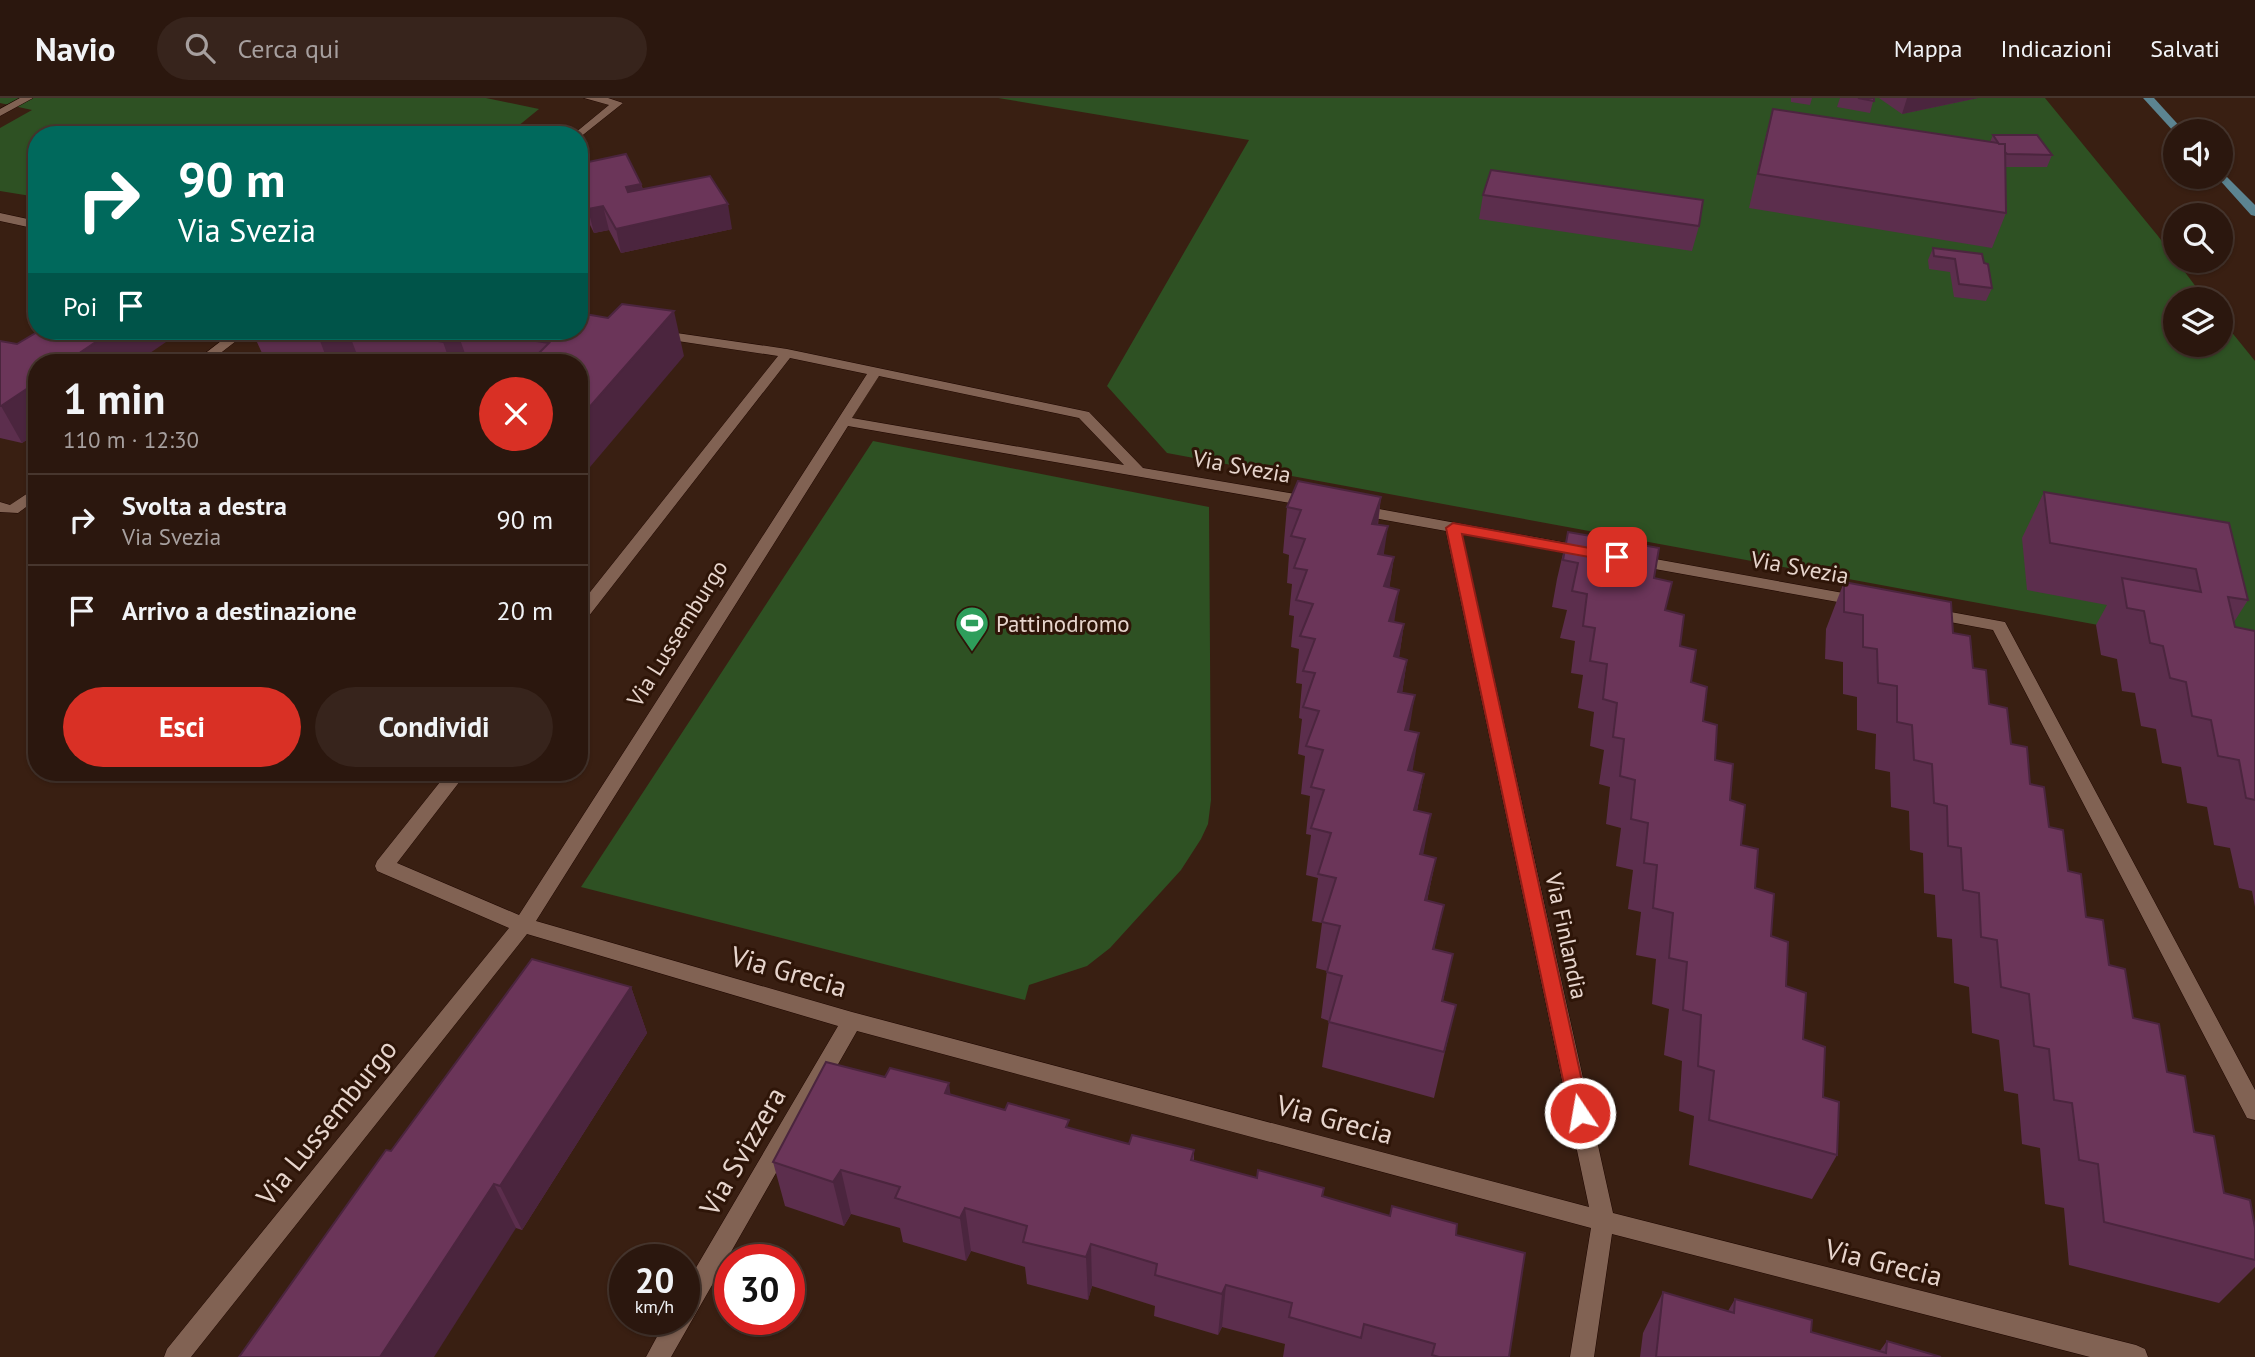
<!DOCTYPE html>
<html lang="it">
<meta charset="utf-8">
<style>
body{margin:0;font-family:"PT Sans",sans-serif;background:#37241c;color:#f1f3f6;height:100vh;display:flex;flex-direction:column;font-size:26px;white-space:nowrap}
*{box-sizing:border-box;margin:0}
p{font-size:23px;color:#a69f9e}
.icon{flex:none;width:38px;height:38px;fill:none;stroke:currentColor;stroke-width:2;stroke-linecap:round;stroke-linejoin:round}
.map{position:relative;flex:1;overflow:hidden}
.panel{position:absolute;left:28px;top:256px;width:560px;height:427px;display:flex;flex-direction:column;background:#2b170e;border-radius:28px;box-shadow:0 2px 5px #0004,0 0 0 2px #47362e}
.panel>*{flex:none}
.hud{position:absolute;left:28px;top:28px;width:560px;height:214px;border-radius:28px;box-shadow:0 2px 5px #0004,0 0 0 2px #47362e;background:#00695c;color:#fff;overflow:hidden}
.buttons{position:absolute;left:2163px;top:21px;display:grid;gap:14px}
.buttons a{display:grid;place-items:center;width:70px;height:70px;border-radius:50%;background:#2b170e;box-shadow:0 2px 5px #0004,0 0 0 2px #47362e;font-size:35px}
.speed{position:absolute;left:609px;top:1146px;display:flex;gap:14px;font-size:35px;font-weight:700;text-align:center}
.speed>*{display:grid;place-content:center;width:91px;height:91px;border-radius:50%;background:#2b170e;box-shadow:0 2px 5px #0004,0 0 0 2px #47362e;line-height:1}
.speed small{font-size:18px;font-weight:400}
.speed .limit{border:10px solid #d22;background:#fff;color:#111}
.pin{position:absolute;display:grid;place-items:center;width:60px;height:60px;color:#fff;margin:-30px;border-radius:14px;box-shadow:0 4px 10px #0006}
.me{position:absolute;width:77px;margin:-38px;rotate:348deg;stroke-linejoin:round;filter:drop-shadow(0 0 5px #0008)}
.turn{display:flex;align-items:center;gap:24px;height:147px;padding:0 35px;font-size:32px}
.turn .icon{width:91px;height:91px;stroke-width:2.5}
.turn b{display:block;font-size:49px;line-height:60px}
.then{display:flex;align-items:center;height:66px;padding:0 35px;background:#0003;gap:14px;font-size:26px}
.round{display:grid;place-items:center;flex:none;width:74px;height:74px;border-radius:37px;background:#37241c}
.summary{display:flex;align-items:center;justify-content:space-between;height:119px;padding:0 35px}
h1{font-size:42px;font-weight:800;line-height:52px}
.button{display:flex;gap:14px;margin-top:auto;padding:14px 35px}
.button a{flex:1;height:80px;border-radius:42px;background:#d93025;color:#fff;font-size:28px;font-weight:800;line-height:80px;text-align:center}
.button a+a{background:#37241c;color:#f1f3f6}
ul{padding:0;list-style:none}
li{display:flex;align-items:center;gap:21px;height:91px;padding:0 35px;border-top:2px solid #47362e}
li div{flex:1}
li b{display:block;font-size:26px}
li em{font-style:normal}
header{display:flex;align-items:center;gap:42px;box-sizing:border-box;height:98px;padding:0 35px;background:#2b170e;border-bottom:2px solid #47362e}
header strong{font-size:33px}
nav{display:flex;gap:38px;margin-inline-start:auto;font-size:24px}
.search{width:490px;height:63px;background:#37241c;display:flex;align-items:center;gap:18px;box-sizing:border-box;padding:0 24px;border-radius:38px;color:#a69f9e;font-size:26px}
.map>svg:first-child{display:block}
.green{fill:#2e5123}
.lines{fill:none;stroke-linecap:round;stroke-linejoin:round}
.stream{fill:#5c8491;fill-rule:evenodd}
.street-casing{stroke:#1f0700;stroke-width:1}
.street{fill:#816253;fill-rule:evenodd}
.wall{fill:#5c2e4d}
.shaded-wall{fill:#4b253e}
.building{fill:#6b3559;stroke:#4b253e;stroke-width:2}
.route{fill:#d93025;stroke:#8d1f18;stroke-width:2}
.labels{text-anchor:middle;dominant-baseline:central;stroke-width:6;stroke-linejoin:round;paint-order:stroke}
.street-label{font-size:23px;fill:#e7d5cd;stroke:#2e1508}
.poi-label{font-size:23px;fill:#e7d5cd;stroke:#2e1508;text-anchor:start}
.near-street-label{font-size:28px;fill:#e7d5cd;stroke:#2e1508}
</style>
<header>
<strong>Navio</strong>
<div class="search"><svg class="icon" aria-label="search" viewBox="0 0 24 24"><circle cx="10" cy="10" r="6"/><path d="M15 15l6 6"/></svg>Cerca qui</div>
<nav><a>Mappa</a><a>Indicazioni</a><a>Salvati</a></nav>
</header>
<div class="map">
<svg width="2255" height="1259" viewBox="0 0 2255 1259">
<rect width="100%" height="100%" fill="#391f12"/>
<g class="green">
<polygon points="0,0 486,0 539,11 507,37 37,37 37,99 0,93 0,30 32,12 0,5"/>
<polygon points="998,0 2045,0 2158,138 2205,201 2175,201 2175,247 2221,247 2221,221 2255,263 2255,556 1167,355 1107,288 1249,42"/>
<polygon points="873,343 1209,409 1211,702 1208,726 1201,741 1181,772 1110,850 1087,868 1029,887 1025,902 581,789"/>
</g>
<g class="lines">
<g class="stream">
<polygon points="2143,0 2154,0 2184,33 2175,35"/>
<polygon points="2221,73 2255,107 2255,118 2251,117 2217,79 2221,79"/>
</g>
<g class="street-casing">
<g id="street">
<polygon points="20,0 33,0 0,18 0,11"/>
<polygon points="584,0 608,0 623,5 579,40 579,37 574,37 575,35 609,7"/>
<polygon points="0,115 37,123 37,131 0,123"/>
<path d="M656,232l131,19 302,63 54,56 170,29 8,5 -8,5 -465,-81 -312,495 316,91 737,195 -143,-676 -89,-16 -8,-5 8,-5 237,43 2,4 -8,5 -126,-23 151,679 523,132 9,4 3,8h-58l-478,-123 -18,123h-24l21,-129 -734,-197 -186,326h-25l20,-37h18v-32l154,-262 -311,-92 -336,423h-27l3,-8 342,-421 -132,-57 -2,-5 2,-5 71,-89h19l-70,91 122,52 348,-541 -77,-16 -205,263 -6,1v-16l199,-250 -127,-19v-6zM879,278l200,42 45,47 -272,-47z"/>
<polygon points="234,233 249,233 209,264 194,264"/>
<polygon points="37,389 37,401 18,415 0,414 0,404 10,407"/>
<polygon points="1633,457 1860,498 1868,503 1860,508 1627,466 1625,462 1627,458"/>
<polygon points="1929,510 2005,524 2255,992 2255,1022 2247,1020 1993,532 1923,519 1921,515"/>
</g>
</g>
<use href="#street" class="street"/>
</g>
<g class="wall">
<polygon points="1791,0 1812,0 1810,7 1791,4"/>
<polygon points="1840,0 1874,0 1870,15 1837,9"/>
<polygon points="1879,0 1978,0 1902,16"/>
<polygon points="1773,11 1990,44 1993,37 2052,57 2047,69 2006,69 2006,115 1992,150 1749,110 1764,45"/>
<polygon points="579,66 641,86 643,91 732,131 621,155 609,132 594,135 579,105"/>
<polygon points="1483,97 1699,128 1692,153 1479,121"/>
<polygon points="1933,150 1984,165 1992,190 1986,203 1954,199 1950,174 1929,171 1928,162"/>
<polygon points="252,233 579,233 684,258 579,264 360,264 358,259 352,264 266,264"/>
<polygon points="0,243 37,264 37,335 22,345 0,340"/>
<polygon points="2044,394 2229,425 2248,502 2234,524 2235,529 2255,533 2255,809 2252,793 2239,790 2230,750 2214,747 2207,709 2187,705 2181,669 2162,665 2156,631 2141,628 2135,595 2122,593 2117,561 2101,557 2096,527 2107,507 2027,492 2022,440"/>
<polygon points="1381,399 1378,427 1384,457 1394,459 1389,490 1394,524 1404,526 1399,559 1407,562 1402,595 1409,633 1412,673 1424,676 1417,713 1423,757 1436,760 1427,803 1444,807 1434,851 1453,856 1443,903 1456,907 1434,1000 1322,969 1329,923 1321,920 1327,873 1316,870 1322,825 1312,823 1318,780 1306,777 1311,737 1306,736 1310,698 1301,696 1305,658 1298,656 1302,621 1299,620 1302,586 1296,585 1299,551 1291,549 1294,518 1289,517 1292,486 1287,485 1289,457 1283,455 1287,409"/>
<polygon points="1568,434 1654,480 1665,512 1680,548 1703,623 1730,702 1741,747 1786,888 1823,999 1837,1057 1812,1101 1689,1067 1694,1018 1679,1013 1682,963 1664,957 1669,911 1652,906 1656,861 1636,857 1641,814 1628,811 1633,772 1616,768 1621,730 1606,726 1610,689 1599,686 1604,652 1590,648 1594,614 1578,610 1583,577 1571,575 1575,543 1560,540 1567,512 1552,509 1557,481"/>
<polygon points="1844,484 1953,535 1973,570 1989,606 2011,646 2030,686 2068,773 2086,819 2133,920 2167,974 2224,1095 2255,1130 2255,1169 2219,1205 2069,1167 2064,1110 2045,1106 2040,1050 2022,1046 2018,996 2004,993 1999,942 1972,935 1969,889 1954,885 1952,841 1937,839 1935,797 1924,795 1923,755 1910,752 1909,713 1891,709 1890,674 1875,671 1876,636 1857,632 1857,599 1843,596 1843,564 1825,561 1826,531"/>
<polygon points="631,889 647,935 522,1132 516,1130 391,1053"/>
<polygon points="885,979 1129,1046 1194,1052 1194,1063 1257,1080 1324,1090 1323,1098 1456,1137 1509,1259 1283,1259 1285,1246 1222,1229 1218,1237 1154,1218 1155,1208 1092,1188 1088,1202 1027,1186 1025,1169 971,1153 966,1163 903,1144 900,1130 851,1116 844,1128 785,1108 773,1064"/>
<polygon points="1663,1194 1728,1213 1735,1201 1811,1234 1879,1254 1887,1243 1941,1259 1640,1259 1643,1235"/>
</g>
<g class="shaded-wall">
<polygon points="1907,0 1978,0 1902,16"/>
<polygon points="641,86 647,110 631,114 626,89"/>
<polygon points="728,106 732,131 621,155 616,131"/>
<polygon points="603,108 609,132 594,135 588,111"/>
<polygon points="674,213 684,258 579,382 579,321"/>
<polygon points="112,233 182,233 137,264 66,264"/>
<polygon points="320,233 348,233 358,259 352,264 328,264 317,235"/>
<polygon points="455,233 457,233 468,264 450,264 443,244"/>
<polygon points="37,284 37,335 22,345 1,308"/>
<polygon points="1381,399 1375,445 1372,426"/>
<polygon points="1388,428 1381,475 1378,456"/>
<polygon points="1394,459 1387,506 1384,488"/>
<polygon points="1399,492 1392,539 1389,523"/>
<polygon points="1404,526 1397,573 1394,558"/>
<polygon points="1407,562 1400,609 1398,594"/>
<polygon points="1415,597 1407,645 1405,632"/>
<polygon points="1419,635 1411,682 1408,672"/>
<polygon points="1424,676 1415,723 1414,712"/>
<polygon points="1431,716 1422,763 1420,756"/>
<polygon points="1436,760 1426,807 1425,802"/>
<polygon points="1444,807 1434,853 1433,851"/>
<polygon points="631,889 647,935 522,1132 500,1088"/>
<polygon points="949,985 955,1030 945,995"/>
<polygon points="841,1072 851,1116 844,1128 833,1084"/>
<polygon points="494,1086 516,1130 434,1259 380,1259"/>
<polygon points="965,1110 971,1153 966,1163 960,1120"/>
<polygon points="1091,1146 1092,1188 1088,1202 1086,1159"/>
<polygon points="1226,1187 1222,1229 1218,1237 1222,1196"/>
</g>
<g class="building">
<polygon points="1858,0 1874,0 1874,3"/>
<polygon points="1773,11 2005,46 2006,115 1758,76"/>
<polygon points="1993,37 2037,37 2052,57 2007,56 2005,54 2005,46 1999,46"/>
<polygon points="626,56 641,86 626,89 628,94 710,78 728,106 616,131 603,108 588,111 579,93 579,66"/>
<polygon points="1491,72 1703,102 1699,128 1483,97"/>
<polygon points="1933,150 1982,156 1984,165 1988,166 1992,190 1959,186 1955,161 1934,158"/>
<polygon points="622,206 674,213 579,321 579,264 530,264 549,245 469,233 579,233 579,215 608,220"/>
<polygon points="39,233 112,233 66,264 37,264 37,284 1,308 0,308 0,243 17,246"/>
<polygon points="304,233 320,233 317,235"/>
<polygon points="383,233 455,233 443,244"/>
<polygon points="1298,383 1381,399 1372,426 1388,428 1378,456 1394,459 1384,488 1399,492 1389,523 1404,526 1394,558 1407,562 1398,594 1415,597 1405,632 1419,635 1408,672 1424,676 1414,712 1431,716 1420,756 1436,760 1425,802 1444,807 1433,851 1453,856 1442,903 1456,907 1444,954 1329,924 1342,878 1327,874 1340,828 1322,824 1336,780 1318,776 1331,735 1311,730 1324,692 1311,689 1323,652 1306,648 1319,613 1303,609 1315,575 1303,573 1315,541 1300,538 1313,506 1296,502 1307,472 1294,470 1305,441 1291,438 1301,412 1287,409"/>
<polygon points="2044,394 2229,425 2248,502 2228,499 2235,529 2255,533 2255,702 2246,700 2239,662 2218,658 2211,622 2192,618 2186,584 2170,580 2163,548 2150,545 2144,513 2127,510 2122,480 2201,494 2196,471 2050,445"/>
<polygon points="1568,434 1659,450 1654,480 1672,484 1665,512 1684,517 1680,548 1696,552 1691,584 1707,589 1703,623 1717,627 1715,662 1733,666 1730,702 1745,707 1741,747 1758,751 1755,790 1774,796 1771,838 1788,844 1786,888 1806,895 1803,941 1825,949 1823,999 1839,1004 1837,1057 1709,1022 1714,973 1698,968 1701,917 1683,912 1687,864 1669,860 1673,815 1653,810 1657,767 1644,765 1648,725 1631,721 1635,682 1620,678 1624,641 1613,639 1617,605 1603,601 1607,566 1590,563 1595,530 1583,528 1587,496 1572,493 1578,465 1563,462"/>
<polygon points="1844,484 1951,504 1953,535 1970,538 1973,570 1986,572 1989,606 2007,610 2011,646 2027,649 2030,686 2044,689 2049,729 2063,732 2068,773 2081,776 2086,819 2103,822 2109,867 2125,871 2133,920 2159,926 2167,974 2185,978 2194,1034 2214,1038 2224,1095 2250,1102 2255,1130 2255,1162 2104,1124 2098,1066 2079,1062 2072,1005 2054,1002 2049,951 2034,948 2029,896 2001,889 1997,842 1981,839 1979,795 1963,792 1961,750 1948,748 1947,708 1934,705 1932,666 1914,662 1912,627 1897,624 1897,588 1878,585 1877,551 1863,549 1863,517 1844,514"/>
<polygon points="532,861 631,889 500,1088 494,1086 380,1259 239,1259 386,1052 391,1053"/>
<polygon points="826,964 885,979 890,970 949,985 945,995 1005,1012 1008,1005 1069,1022 1066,1029 1129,1046 1132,1037 1194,1052 1191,1062 1257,1080 1258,1072 1324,1090 1322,1098 1390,1118 1392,1108 1457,1126 1456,1137 1525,1155 1509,1259 1439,1259 1432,1257 1435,1246 1364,1226 1361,1240 1289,1219 1292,1205 1226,1187 1222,1196 1155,1177 1157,1166 1091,1146 1086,1159 1023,1144 1027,1128 965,1110 960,1120 895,1100 900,1089 841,1072 833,1084 773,1064"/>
<polygon points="1663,1194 1734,1215 1735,1201 1812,1222 1811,1234 1886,1255 1887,1243 1941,1259 1656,1259"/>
</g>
<polygon class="route" points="1453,425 1617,455 1624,459 1617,464 1462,436 1589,1015 1586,1021 1580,1023 1573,1021 1570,1015 1446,430"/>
<defs>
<g id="stadium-pin" transform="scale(1.75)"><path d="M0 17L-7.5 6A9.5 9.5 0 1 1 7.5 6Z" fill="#2e9e5b" stroke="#2e1508"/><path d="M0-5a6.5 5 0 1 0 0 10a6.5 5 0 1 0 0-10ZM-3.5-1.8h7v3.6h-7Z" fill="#fff"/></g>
</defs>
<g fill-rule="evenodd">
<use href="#stadium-pin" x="972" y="525"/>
</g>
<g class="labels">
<g class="street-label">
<text transform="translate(1242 368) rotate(10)">Via Svezia</text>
<text transform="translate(1800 469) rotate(10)">Via Svezia</text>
<text transform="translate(677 535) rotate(-58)">Via Lussemburgo</text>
<text transform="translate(1567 838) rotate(78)">Via Finlandia</text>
</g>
<g class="poi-label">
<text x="996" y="525">Pattinodromo</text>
</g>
<g class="near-street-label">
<text transform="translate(789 873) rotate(16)">Via Grecia</text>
<text transform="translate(1335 1021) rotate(15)">Via Grecia</text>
<text transform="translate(326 1024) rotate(-51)">Via Lussemburgo</text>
<text transform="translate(742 1053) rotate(-60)">Via Svizzera</text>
<text transform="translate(1884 1164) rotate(14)">Via Grecia</text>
</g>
</g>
</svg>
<div class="buttons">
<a><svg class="icon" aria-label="sound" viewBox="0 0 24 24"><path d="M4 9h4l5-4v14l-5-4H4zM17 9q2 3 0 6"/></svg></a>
<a><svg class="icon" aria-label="search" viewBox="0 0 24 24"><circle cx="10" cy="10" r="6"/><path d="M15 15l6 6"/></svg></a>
<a><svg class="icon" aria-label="layers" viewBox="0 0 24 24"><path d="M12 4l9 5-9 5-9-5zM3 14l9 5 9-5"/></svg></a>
</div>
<div class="speed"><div>20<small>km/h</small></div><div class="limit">30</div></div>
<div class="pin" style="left:1617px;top:459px;background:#d93025"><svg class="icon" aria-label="arrive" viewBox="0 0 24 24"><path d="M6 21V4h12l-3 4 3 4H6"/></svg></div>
<svg class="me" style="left:1580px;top:1015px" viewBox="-20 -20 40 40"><circle r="17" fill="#d93025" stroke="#fff" stroke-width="3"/><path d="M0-11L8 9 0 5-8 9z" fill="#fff"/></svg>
<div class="hud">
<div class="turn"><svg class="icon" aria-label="right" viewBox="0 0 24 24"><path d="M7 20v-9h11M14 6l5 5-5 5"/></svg><div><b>90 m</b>Via Svezia</div></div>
<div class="then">Poi<svg class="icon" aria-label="arrive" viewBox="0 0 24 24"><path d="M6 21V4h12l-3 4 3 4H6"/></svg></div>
</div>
<section class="panel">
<div class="summary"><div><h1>1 min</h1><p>110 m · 12:30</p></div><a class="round" style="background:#d93025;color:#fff"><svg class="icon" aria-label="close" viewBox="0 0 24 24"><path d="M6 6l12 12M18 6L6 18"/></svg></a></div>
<ul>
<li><svg class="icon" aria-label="right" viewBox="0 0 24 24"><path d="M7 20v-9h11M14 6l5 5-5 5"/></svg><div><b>Svolta a destra</b><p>Via Svezia</p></div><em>90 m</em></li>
<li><svg class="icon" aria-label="arrive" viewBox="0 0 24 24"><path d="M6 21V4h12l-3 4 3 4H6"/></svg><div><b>Arrivo a destinazione</b></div><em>20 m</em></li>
</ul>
<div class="button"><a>Esci</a><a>Condividi</a></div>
</section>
</div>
